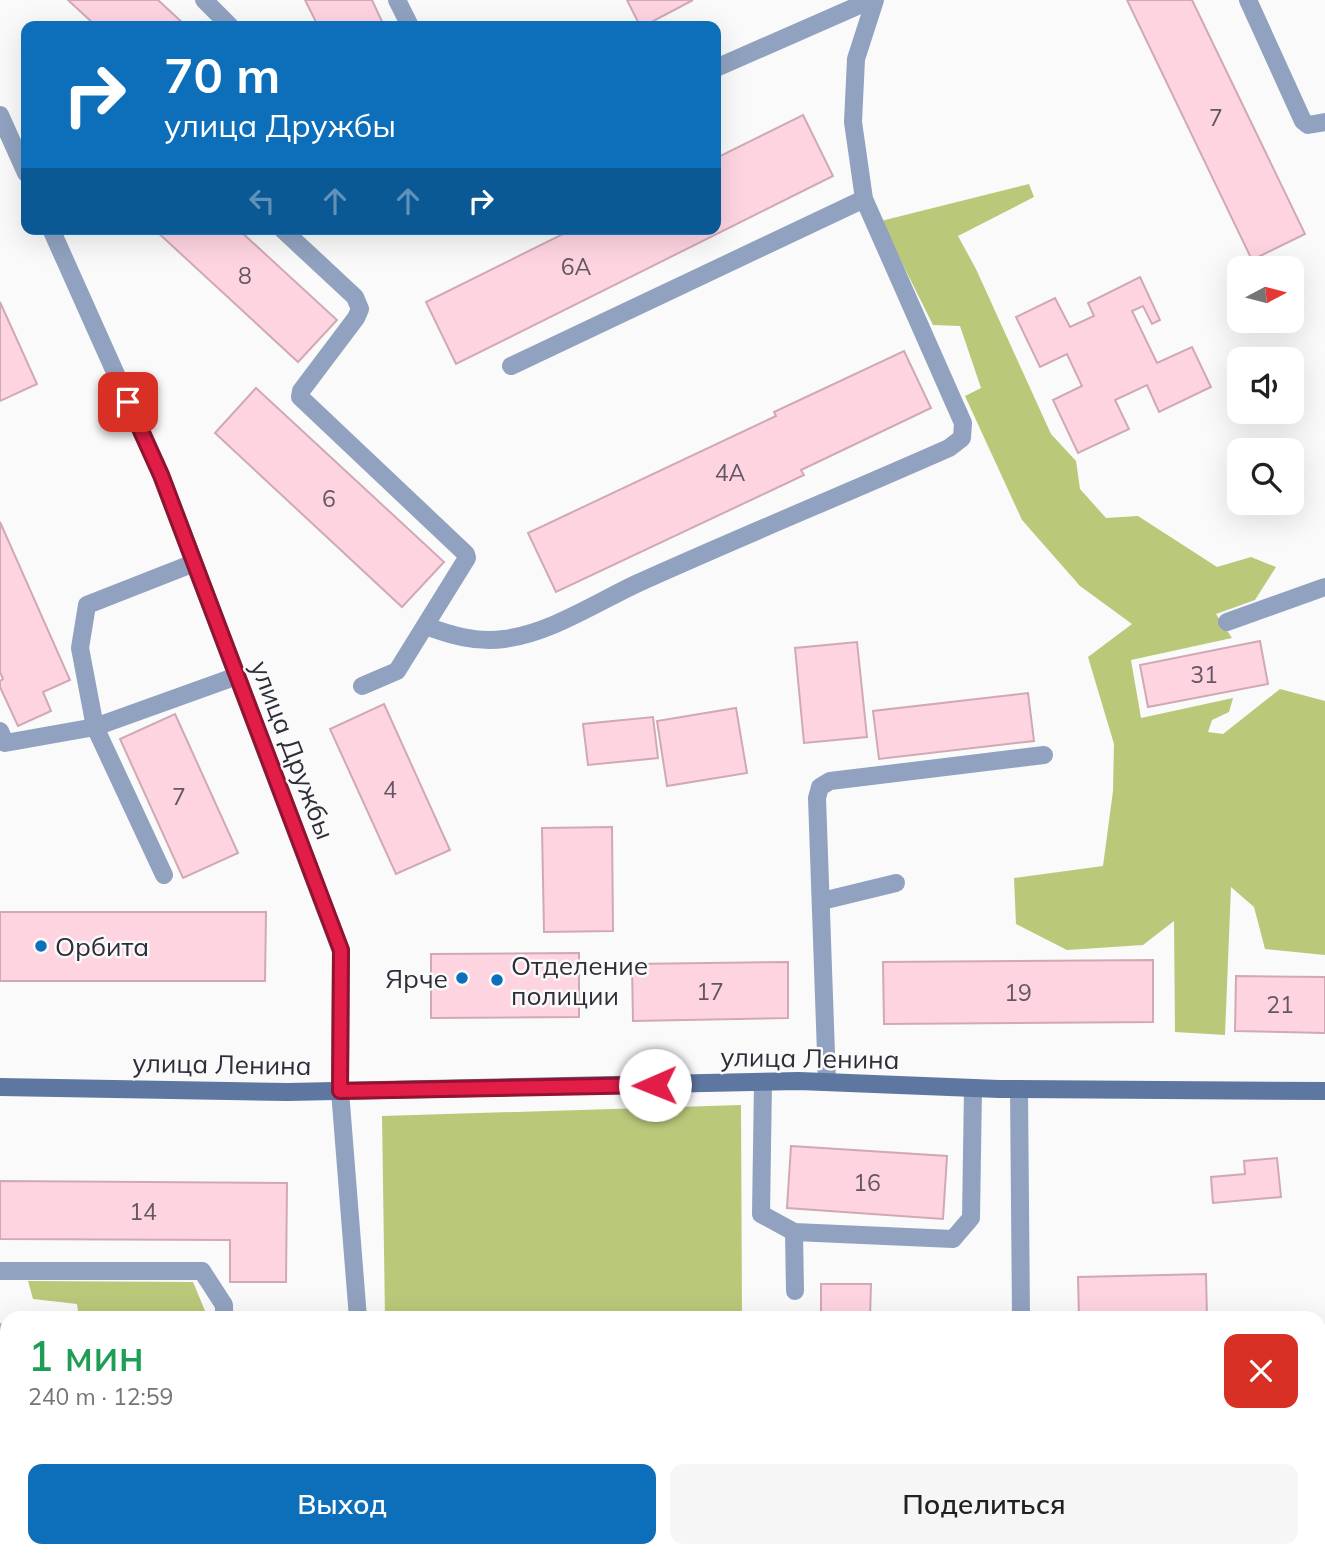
<!DOCTYPE html>
<html lang="ru">
<meta charset="utf-8">
<style>
body{margin:0;font-family:Mulish,sans-serif;background:#f6f6f6;color:#202124;height:100vh;display:flex;flex-direction:column;font-size:26px;white-space:nowrap}
*{box-sizing:border-box;margin:0}
p{font-size:23px;color:#757577}
.icon{flex:none;width:38px;height:38px;fill:none;stroke:currentColor;stroke-width:2;stroke-linecap:round;stroke-linejoin:round}
.map{position:relative;flex:1;overflow:hidden}
.drawer{position:absolute;left:0px;top:1311px;width:1326px;height:247px;display:flex;flex-direction:column;background:#fff;border-radius:21px 21px 0 0;box-shadow:0 7px 28px #0002}
.drawer>*{flex:none}
.hud{position:absolute;left:21px;top:21px;width:700px;height:214px;border-radius:14px;box-shadow:0 7px 28px #0002;background:#0d6eba;color:#fff;overflow:hidden}
.needle{width:46px;rotate:83deg}
.buttons{position:absolute;left:1227px;top:256px;display:grid;gap:14px}
.buttons a{display:grid;place-items:center;width:77px;height:77px;border-radius:14px;background:#fff;box-shadow:0 7px 28px #0002;font-size:35px}
.pin{position:absolute;display:grid;place-items:center;width:60px;height:60px;color:#fff;margin:-30px;border-radius:14px;box-shadow:0 4px 10px #0006}
.me{position:absolute;width:77px;margin:-38px;rotate:269deg;stroke-linejoin:round;filter:drop-shadow(0 0 5px #0008)}
.turn{display:flex;align-items:center;gap:24px;height:147px;padding:0 28px;font-size:32px}
.turn .icon{width:91px;height:91px;stroke-width:2.5}
.turn b{display:block;font-size:49px;line-height:60px}
.lanes{display:flex;align-items:center;height:66px;padding:0 28px;background:#0003;justify-content:center;gap:35px;direction:ltr}
.lanes .off{opacity:.35}
.round{display:grid;place-items:center;flex:none;width:74px;height:74px;border-radius:14px;background:#f6f6f6}
.head{display:flex;align-items:center;justify-content:space-between;height:119px;padding:0 28px}
h1{font-size:42px;font-weight:600;line-height:52px;color:#1e9e55}
.primary-button{display:flex;gap:14px;margin-top:auto;padding:14px 28px}
.primary-button a{flex:1;height:80px;border-radius:14px;background:#0d6eba;color:#fff;font-size:28px;font-weight:600;line-height:80px;text-align:center}
.primary-button a+a{background:#f6f6f6;color:#202124}
.map>svg:first-child{display:block}
.forest{fill:#b9c879}
.building{fill:#fed4e1;stroke:#d0a9b5;stroke-width:2}
.lines{fill:none;stroke-linecap:round;stroke-linejoin:round}
.service{stroke:#90a2bf;stroke-width:18}
.tertiary{stroke:#90a2bf;stroke-width:18}
.secondary{stroke:#5d77a0;stroke-width:18}
.route-casing{stroke:#92132f;stroke-width:18}
.route{stroke:#e11d48;stroke-width:12}
.poi-dot{fill:#0d6eba;stroke:#fafafa;stroke-width:2.5}
.labels{text-anchor:middle;dominant-baseline:central;stroke-width:5;stroke-linejoin:round;paint-order:stroke}
.number-label{font-size:23px;fill:#635764}
.street-label{font-size:26px;fill:#2f2d3a;stroke:#fafafa}
.poi-label{font-size:26px;fill:#2f2d3a;stroke:#fafafa;text-anchor:start}
</style>
<div class="map">
<svg width="1325" height="1557" viewBox="0 0 1325 1557">
<rect width="100%" height="100%" fill="#fafafa"/>
<g class="forest">
<polygon points="1029,184 1034,197 958,236 976,269 1051,434 1076,461 1080,489 1106,518 1138,516 1217,567 1251,557 1276,567 1255,600 1216,614 1232,638 1131,660 1141,718 1233,698 1229,712 1212,720 1208,732 1223,734 1280,689 1325,701 1325,955 1265,949 1254,907 1231,887 1225,1035 1175,1032 1174,921 1143,945 1067,950 1016,924 1014,878 1103,866 1113,791 1114,744 1088,657 1132,624 1080,586 1022,520 965,396 981,388 960,326 933,325 881,221"/>
<polygon points="741,1105 742,1318 385,1318 382,1116"/>
<polygon points="28,1281 193,1282 208,1318 79,1318 77,1304 33,1299"/>
<polygon points="744,1551 744,1557 389,1557 389,1551"/>
</g>
<g class="building">
<polygon points="68,0 158,0 186,26 96,26"/>
<polygon points="305,0 372,0 384,26 318,26"/>
<polygon points="627,0 693,0 644,26 640,26"/>
<polygon points="1127,0 1192,0 1305,234 1252,260"/>
<polygon points="803,115 833,176 456,364 426,302 573,229 716,229 716,158"/>
<polygon points="154,229 238,229 337,320 298,362"/>
<polygon points="1140,277 1160,320 1152,324 1143,306 1132,311 1157,363 1192,347 1211,387 1159,412 1147,385 1115,400 1129,429 1078,453 1053,400 1082,386 1067,354 1040,367 1016,317 1055,298 1070,327 1094,316 1088,303"/>
<polygon points="0,302 37,384 0,401"/>
<polygon points="904,351 931,408 801,470 804,475 556,592 528,533 776,416 774,412"/>
<polygon points="256,388 444,562 402,607 215,433"/>
<polygon points="0,522 70,680 43,692 51,711 18,726 0,687 0,681 3,679 0,672"/>
<polygon points="1260,641 1268,684 1148,707 1140,665"/>
<polygon points="857,642 867,737 804,743 795,648"/>
<polygon points="1028,693 1034,741 879,759 873,711"/>
<polygon points="384,704 450,850 396,874 330,729"/>
<polygon points="736,708 747,773 667,786 657,721"/>
<polygon points="175,714 238,853 183,878 120,739"/>
<polygon points="653,717 658,758 588,765 583,724"/>
<polygon points="612,827 613,931 544,932 542,828"/>
<polygon points="0,912 266,912 265,981 0,981"/>
<polygon points="579,953 579,1017 431,1018 431,954"/>
<polygon points="1153,960 1153,1022 884,1024 883,962"/>
<polygon points="788,962 788,1018 633,1021 632,964"/>
<polygon points="1236,976 1325,977 1325,1033 1235,1031"/>
<polygon points="791,1146 947,1156 943,1219 787,1208"/>
<polygon points="1277,1158 1281,1197 1213,1203 1211,1177 1245,1174 1244,1161"/>
<polygon points="0,1181 287,1183 286,1282 230,1282 230,1240 0,1239"/>
<polygon points="1206,1274 1207,1318 1079,1318 1078,1277"/>
<polygon points="821,1284 871,1284 870,1318 821,1318"/>
<polygon points="0,1324 7,1325 7,1398 0,1398"/>
<rect x="0" y="1333" width="7" height="62"/>
<rect x="0" y="1492" width="7" height="48"/>
<rect x="299" y="1550" width="33" height="7"/>
<polygon points="802,1550 859,1550 859,1557 801,1557"/>
<polygon points="1085,1550 1212,1550 1212,1557 1087,1557"/>
</g>
<g class="lines">
<g class="service">
<polyline points="204,0 230,26"/>
<polyline points="397,0 410,26"/>
<polyline points="1248,0 1303,121 1308,125 1325,122"/>
<polyline points="716,68 871,0"/>
<polyline points="282,229 355,297 360,309 356,318 301,391 300,397 466,554 467,558 397,671 362,686"/>
<polyline points="511,366 864,199"/>
<polyline points="1227,622 1325,587"/>
<path d="M426,626c24,9 51,17 78,13 46,-6 90,-35 132,-55 104,-47 209,-90 313,-136l13,-10 1,-15 -99,-224 -11,-77 3,-63 19,-59"/>
<polyline points="0,731 5,743 95,727 237,676"/>
<polyline points="164,875 95,727 80,648 87,605 194,563"/>
<polyline points="822,901 896,883"/>
<polyline points="763,1082 761,1214 794,1232 953,1239 971,1218 973,1088"/>
<polyline points="827,1082 817,798 820,787 830,781 1044,755"/>
<polyline points="1019,1089 1021,1318"/>
<polyline points="794,1232 795,1291"/>
<polyline points="0,1271 202,1271 224,1305 224,1318"/>
<polyline points="0,1446 7,1446"/>
<polyline points="1237,1550 1237,1557"/>
</g>
<g class="tertiary">
<polyline points="0,115 26,173"/>
<polyline points="51,229 161,475 341,951 340,1091 358,1318"/>
<polyline points="359,1557 359,1550"/>
</g>
<polyline class="secondary" points="0,1087 288,1092 799,1081 999,1089 1325,1091"/>
</g>
<g class="lines">
<g class="route-casing">
<polyline id="route" points="128,402 161,475 341,950 340,1091 655,1085"/>
</g>
<use href="#route" class="route"/>
</g>
<g class="poi-dot">
<circle cx="41" cy="946" r="7"/>
<circle cx="462" cy="978" r="7"/>
<circle cx="497" cy="980" r="7"/>
</g>
<g class="labels">
<g class="number-label">
<text x="1216" y="117">7</text>
<text x="576" y="266">6А</text>
<text x="245" y="275">8</text>
<text x="730" y="472">4А</text>
<text x="329" y="498">6</text>
<text x="1204" y="674">31</text>
<text x="390" y="789">4</text>
<text x="179" y="796">7</text>
<text x="710" y="991">17</text>
<text x="1018" y="992">19</text>
<text x="1280" y="1004">21</text>
<text x="867" y="1182">16</text>
<text x="143" y="1211">14</text>
</g>
<g class="street-label">
<text transform="translate(293 750) rotate(69)">улица Дружбы</text>
<text transform="translate(810 1058) rotate(1)">улица Ленина</text>
<text transform="translate(222 1064) rotate(1)">улица Ленина</text>
</g>
<g class="poi-label">
<text x="55" y="946">Орбита</text>
<text x="511" y="965">Отделение<tspan x="511" dy="30">полиции</tspan></text>
<text x="448" y="978" text-anchor="end">Ярче</text>
</g>
</g>
</svg>
<div class="buttons">
<a><svg class="needle" viewBox="-14 -14 28 28"><path d="M0-13l5 13h-10z" fill="#e53935"/><path d="M0 13l5-13h-10z" fill="#757577"/></svg></a>
<a><svg class="icon" aria-label="sound" viewBox="0 0 24 24"><path d="M4 9h4l5-4v14l-5-4H4zM17 9q2 3 0 6"/></svg></a>
<a><svg class="icon" aria-label="search" viewBox="0 0 24 24"><circle cx="10" cy="10" r="6"/><path d="M15 15l6 6"/></svg></a>
</div>
<div class="pin" style="left:128px;top:402px;background:#d93025"><svg class="icon" aria-label="arrive" viewBox="0 0 24 24"><path d="M6 21V4h12l-3 4 3 4H6"/></svg></div>
<svg class="me" style="left:655px;top:1085px" viewBox="-20 -20 40 40"><circle r="19" fill="#fff"/><path d="M0-13L10 11 0 6-10 11z" fill="#e11d48"/></svg>
<div class="hud">
<div class="turn"><svg class="icon" aria-label="right" viewBox="0 0 24 24"><path d="M7 20v-9h11M14 6l5 5-5 5"/></svg><div><b>70 m</b>улица Дружбы</div></div>
<div class="lanes"><svg class="icon off" aria-label="left" viewBox="0 0 24 24"><path d="M17 20v-9H6M10 6l-5 5 5 5"/></svg><svg class="icon off" aria-label="ahead" viewBox="0 0 24 24"><path d="M12 20V5M6 11l6-6 6 6"/></svg><svg class="icon off" aria-label="ahead" viewBox="0 0 24 24"><path d="M12 20V5M6 11l6-6 6 6"/></svg><svg class="icon" aria-label="right" viewBox="0 0 24 24"><path d="M7 20v-9h11M14 6l5 5-5 5"/></svg></div>
</div>
<section class="drawer">
<div class="head"><div><h1>1 мин</h1><p>240 m · 12:59</p></div><a class="round" style="background:#d93025;color:#fff"><svg class="icon" aria-label="close" viewBox="0 0 24 24"><path d="M6 6l12 12M18 6L6 18"/></svg></a></div>
<div class="primary-button"><a>Выход</a><a>Поделиться</a></div>
</section>
</div>
